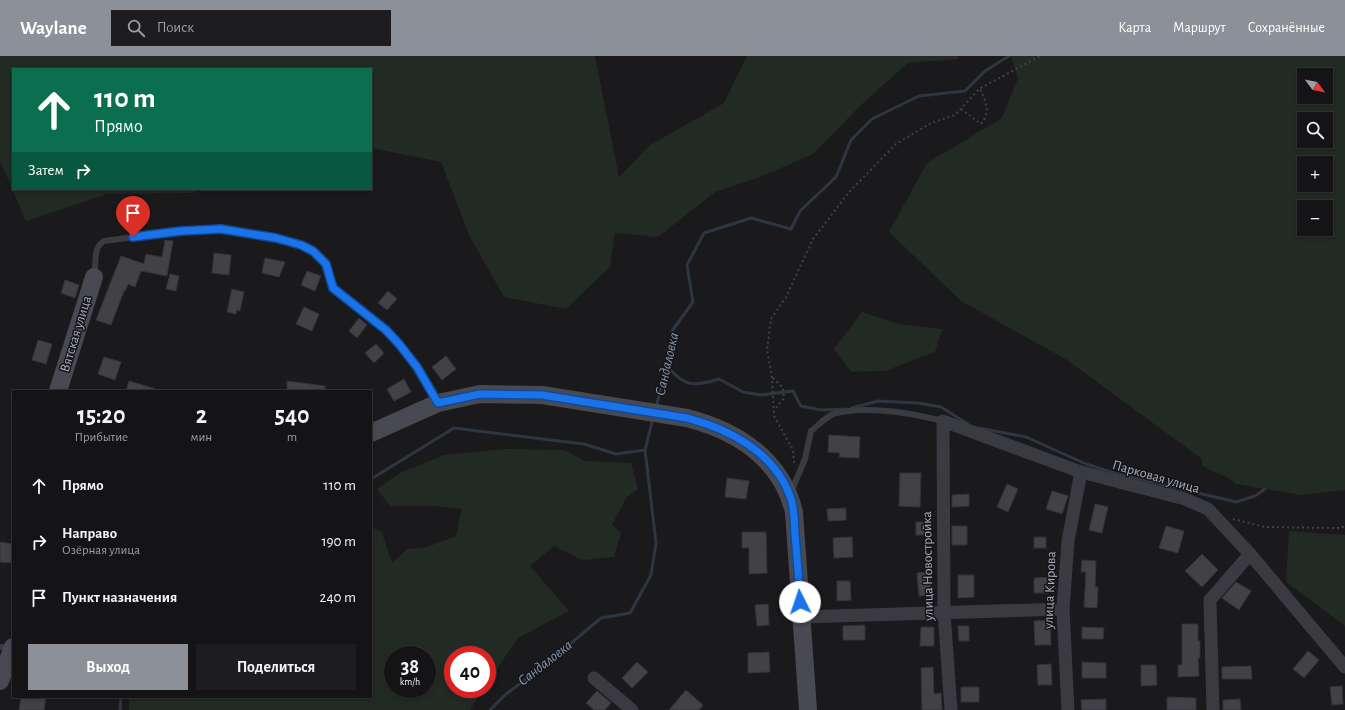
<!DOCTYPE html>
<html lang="ru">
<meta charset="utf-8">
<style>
body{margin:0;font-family:"Alegreya Sans",sans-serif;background:#1d1c1e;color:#f1f3f6;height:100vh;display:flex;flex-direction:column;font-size:15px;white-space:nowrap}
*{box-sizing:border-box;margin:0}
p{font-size:13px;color:#9d9ea0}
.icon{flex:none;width:22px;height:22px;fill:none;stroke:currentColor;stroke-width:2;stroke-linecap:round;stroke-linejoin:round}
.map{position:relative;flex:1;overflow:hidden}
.side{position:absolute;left:12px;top:334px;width:360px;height:308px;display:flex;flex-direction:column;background:#141315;border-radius:0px;box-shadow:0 2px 6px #0003,0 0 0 1px #333234}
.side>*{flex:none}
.hud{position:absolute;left:12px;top:12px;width:360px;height:122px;border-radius:0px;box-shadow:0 2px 6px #0003,0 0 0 1px #333234;background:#0b6e4f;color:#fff;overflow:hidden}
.needle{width:26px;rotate:122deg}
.controls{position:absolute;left:1297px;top:12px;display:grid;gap:8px}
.controls a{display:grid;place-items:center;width:36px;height:36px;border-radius:0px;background:#141315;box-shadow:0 2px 6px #0003,0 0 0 1px #333234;font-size:20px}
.speed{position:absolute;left:384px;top:590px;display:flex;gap:8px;font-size:20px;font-weight:700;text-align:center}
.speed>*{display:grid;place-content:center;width:52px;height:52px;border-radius:50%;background:#141315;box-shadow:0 2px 6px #0003,0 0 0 1px #333234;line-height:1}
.speed small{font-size:10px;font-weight:400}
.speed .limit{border:6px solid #d22;background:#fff;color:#111}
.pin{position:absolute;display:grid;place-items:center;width:34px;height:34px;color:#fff;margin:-41px -17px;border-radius:50% 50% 50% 0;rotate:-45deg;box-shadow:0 0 4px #0007}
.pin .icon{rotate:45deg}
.me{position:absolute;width:44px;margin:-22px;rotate:356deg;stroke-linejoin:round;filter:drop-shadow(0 0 3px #0008)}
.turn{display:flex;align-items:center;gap:14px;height:84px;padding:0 16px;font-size:18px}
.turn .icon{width:52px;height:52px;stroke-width:2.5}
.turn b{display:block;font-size:28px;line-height:34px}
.then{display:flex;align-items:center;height:38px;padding:0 16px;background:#0003;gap:8px;font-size:15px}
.eta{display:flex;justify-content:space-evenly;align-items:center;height:68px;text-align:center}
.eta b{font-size:24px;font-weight:600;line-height:28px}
.cta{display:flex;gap:8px;margin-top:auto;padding:8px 16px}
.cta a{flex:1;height:46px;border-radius:0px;background:#8c9099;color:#fff;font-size:16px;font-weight:600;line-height:46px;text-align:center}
.cta a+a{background:#1d1c1e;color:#f1f3f6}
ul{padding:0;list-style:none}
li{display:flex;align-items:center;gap:12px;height:56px;padding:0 16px}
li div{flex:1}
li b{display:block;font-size:15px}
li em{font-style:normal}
header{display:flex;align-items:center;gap:24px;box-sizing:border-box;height:56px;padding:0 20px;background:#8c9099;color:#fff}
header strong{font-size:19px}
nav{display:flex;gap:22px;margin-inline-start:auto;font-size:14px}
.search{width:280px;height:36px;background:#1d1c1e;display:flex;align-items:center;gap:10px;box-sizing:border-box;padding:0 14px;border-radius:0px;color:#9d9ea0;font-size:15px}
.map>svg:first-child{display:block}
.green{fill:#212a23;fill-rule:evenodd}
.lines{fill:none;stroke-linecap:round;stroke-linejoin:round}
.stream{stroke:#2e3741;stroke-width:3}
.building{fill:#414146;stroke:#343338}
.path{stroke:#404248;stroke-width:2;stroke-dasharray:2 3;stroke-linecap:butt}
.lane{stroke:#3a3b41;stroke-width:6}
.street{stroke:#3a3b41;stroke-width:13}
.secondary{stroke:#484951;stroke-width:18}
.route-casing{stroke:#114b97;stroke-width:10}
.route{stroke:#1a73e8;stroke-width:7}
.labels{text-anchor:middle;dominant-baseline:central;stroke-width:3;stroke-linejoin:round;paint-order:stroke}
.street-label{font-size:14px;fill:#abafbc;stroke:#151417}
.water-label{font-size:15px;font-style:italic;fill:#8199b8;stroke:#151417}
</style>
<header>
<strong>Waylane</strong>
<div class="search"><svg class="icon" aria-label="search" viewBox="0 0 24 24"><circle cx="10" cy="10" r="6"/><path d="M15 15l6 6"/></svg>Поиск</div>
<nav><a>Карта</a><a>Маршрут</a><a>Сохранённые</a></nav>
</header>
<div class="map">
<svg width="1345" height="654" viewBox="0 0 1345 654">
<rect width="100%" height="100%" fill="#1a191c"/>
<g class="green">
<polygon points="0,0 595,0 619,121 650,89 724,47 747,0 958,0 958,3 908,7 860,50 813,98 760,121 715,136 658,181 615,177 610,211 566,253 504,241 469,179 441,106 371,92 371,13 13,13 13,133 202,133 193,137 107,138 26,165 0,105"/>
<path d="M1011,0h334v434l-44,5 -65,-11 -8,-6 -26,-12v-7l-135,-99 -106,-59 -72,-69 38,-69 75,-45 16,-40zM1304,19h22v22h-22zM1304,63h22v22h-22zM1304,107h22v22h-22zM1304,151h22v22h-22z"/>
<polygon points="862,256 899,268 942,273 935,296 885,315 851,316 834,293"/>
<path d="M504,393l60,1 21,11 46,2 7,26 -12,9 -14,27 9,8 -7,24 -33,3 -27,-14 -24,20 39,45 -51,27 -31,46v-29h-34v34h31l-14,21h-341v-13h242v-170l11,5 10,31 15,-14 20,-2 29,-11 5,-27 -27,-3h-44l-13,-17 23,-16 44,-18zM393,599h34v34h-34z"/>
<polygon points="1289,475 1345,479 1345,570 1286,526"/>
</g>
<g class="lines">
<g class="stream">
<path d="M667,310c18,21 26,21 52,13l24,13 18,3 32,-4 8,15 20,4 25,-1"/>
<polyline points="656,351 667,310 672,275 693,246 687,209 704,177 751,162 791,173 800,155 836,121 851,84 872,63 919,40 965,35 985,15 1009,0"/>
<polyline points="852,352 878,345 918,347 941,351 968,368"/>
<polyline points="979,372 1026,381 1086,408 1114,417 1236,446 1255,440 1265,433"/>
<polyline points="371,423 454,372 584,388 616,398 645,394"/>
<polyline points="120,654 121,641"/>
<polyline points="490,654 506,638 544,610 601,562 630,557 651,519 656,487 645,394 653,362"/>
</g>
</g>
<g class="building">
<polygon points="165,184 173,185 167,220 141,215 135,231 128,228 125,235 124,235 111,269 96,264 121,200 144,208 146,198 162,201"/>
<polygon points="214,197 231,199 229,219 212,217"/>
<polygon points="265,202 285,206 279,221 262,217"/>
<polygon points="307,215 321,220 315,235 301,229"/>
<polygon points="170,218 179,220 176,235 166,233"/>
<polygon points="65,224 79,229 75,242 61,237"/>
<polygon points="232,233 244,236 240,255 237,254 236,258 227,256"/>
<polygon points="388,235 397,243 387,254 378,247"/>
<polygon points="304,251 319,258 312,275 296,268"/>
<polygon points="359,262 367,269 357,282 349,275"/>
<polygon points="38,284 52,288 46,308 32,304"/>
<polygon points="376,288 384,297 374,307 365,297"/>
<polygon points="446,300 456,313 442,324 432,311"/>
<polygon points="104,301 121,306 115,324 98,318"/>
<polygon points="404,323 411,336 394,345 387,333"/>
<polygon points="129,325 156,333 156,335 126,335"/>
<polygon points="287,325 325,330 325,335 287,335"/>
<polygon points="829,379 860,381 859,402 839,401 840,397 828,396"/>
<polygon points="900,417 921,417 920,451 899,450"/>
<polygon points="727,422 749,425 746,443 725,441"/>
<polygon points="1007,428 1018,433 1008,456 997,451"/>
<polygon points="1052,435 1068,440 1062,458 1046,453"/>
<polygon points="969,438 969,450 952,451 952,439"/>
<polygon points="1095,448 1108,451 1102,477 1089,474"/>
<polygon points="846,452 846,464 828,465 827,453"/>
<rect x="916" y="466" width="12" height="13"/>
<rect x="952" y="470" width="15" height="19"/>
<polygon points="1166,470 1184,475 1178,497 1159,492"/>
<polygon points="742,476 766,476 767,517 749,518 749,492 742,492"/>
<polygon points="852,481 853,501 834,502 833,482"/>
<rect x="1034" y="481" width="12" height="11"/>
<polygon points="0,486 13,488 13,507 0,506"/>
<polygon points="1202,498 1218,514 1202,531 1185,515"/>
<polygon points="1082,504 1096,505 1095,531 1098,531 1097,552 1084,551 1086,516 1081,516"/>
<polygon points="930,516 931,539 919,540 917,517"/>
<polygon points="958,519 974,519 974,541 958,542"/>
<polygon points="1055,521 1055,533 1047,533 1047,537 1034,537 1034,522"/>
<polygon points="837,525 850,525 851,544 837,545"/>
<polygon points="1236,526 1251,535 1239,554 1222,542"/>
<polygon points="768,548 769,569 757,570 755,549"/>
<polygon points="1050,564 1051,589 1035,589 1034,565"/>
<polygon points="1182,568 1198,568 1198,585 1200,585 1200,602 1198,602 1199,620 1178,621 1178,609 1182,609"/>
<polygon points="865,569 865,584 843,584 843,570"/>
<polygon points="958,570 969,570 969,585 959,585"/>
<polygon points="921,571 934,571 934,590 920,590"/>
<polygon points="1082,571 1104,572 1103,583 1082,583"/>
<polygon points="1308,595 1319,604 1304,622 1293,613"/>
<polygon points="769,596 770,616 748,617 748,597"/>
<polygon points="637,606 648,616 632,632 622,622"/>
<polygon points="1082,606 1106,607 1106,622 1082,622"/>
<polygon points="1051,608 1052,629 1038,629 1037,609"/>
<polygon points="1141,609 1156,609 1157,629 1141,630"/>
<polygon points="1251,610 1252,623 1222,623 1222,611"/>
<polygon points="933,611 934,638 941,637 942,654 922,654 921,612"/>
<polygon points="1342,630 1343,648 1332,649 1330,631"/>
<rect x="961" y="631" width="18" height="15"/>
<polygon points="686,634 703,649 699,654 669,654"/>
<polygon points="597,635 611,647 605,654 594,654 586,647"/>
<polygon points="21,641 46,641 44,654 19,654"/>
<polygon points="1167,641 1196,642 1196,654 1167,654"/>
<polygon points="1106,643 1106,654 1082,654 1081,644"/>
<polygon points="1240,643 1241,654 1223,654 1223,644"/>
</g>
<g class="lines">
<g class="path">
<path d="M961,53l20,15c10,-13 5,-21 -1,-35"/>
<polyline points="773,322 783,332 784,342 774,355"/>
<polyline points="794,407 793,394 774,360 772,321 767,294 771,263 786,241 813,183 849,136 896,88 931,67 955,59 979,33 1040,0"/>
<polyline points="1233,463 1265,471 1340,472 1345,470"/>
</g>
<g class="lane">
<path d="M94,219c3,-11 -2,-27 10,-34l77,-10 40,-2 55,9 25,7 12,6 13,13 7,24 53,42 13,14 18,23 20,35"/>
<path d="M791,436l14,-33 6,-28c7,-5 16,-16 25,-18 32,-7 75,0 107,8"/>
<polyline points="0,591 11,592"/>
</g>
<g class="street">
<polyline points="801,561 1063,553"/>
<polyline points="594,622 632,654"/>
<polyline points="951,654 944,556 943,365 1081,416 1185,443 1208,453 1250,498 1345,611"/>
<polyline points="1068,654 1063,553 1068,485 1081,416"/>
<polyline points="1213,654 1210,544 1250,498"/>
</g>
<g class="secondary">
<polyline points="58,335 94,221"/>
<path d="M371,377l67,-30 42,-9 62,1 145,23c50,13 94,41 107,94l14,198"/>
<polyline points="0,625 13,591"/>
</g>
</g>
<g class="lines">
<g class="route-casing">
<path id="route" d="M133,181l48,-6 40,-2 55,9 25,7 12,6 13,13 7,24 53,42 13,14 18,23 21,36 42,-9 62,1 145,23c42,11 87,34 103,78 5,12 4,26 5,39 2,22 4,44 5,67"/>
</g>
<use href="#route" class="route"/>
</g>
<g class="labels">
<g class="street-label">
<text transform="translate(76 278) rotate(-73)">Вятская улица</text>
<text transform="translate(1156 421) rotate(16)">Парковая улица</text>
<text transform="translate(928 510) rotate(-91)">улица Новостройка</text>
<text transform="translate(1050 534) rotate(-88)">улица Кирова</text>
</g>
<g class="water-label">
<text transform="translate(667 308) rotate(-77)">Сандаловка</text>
<text transform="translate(545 607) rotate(-38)">Сандаловка</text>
</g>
</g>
</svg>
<div class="controls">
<a><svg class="needle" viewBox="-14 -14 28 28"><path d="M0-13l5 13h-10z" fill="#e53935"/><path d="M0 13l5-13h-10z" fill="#9d9ea0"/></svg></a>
<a><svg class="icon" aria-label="search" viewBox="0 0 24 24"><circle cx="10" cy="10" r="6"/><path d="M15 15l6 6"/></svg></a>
<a>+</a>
<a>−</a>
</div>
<div class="speed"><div>38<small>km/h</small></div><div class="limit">40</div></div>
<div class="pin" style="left:133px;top:181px;background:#d93025"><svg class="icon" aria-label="arrive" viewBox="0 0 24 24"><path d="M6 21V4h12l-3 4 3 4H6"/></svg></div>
<svg class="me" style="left:800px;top:546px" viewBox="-20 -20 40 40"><circle r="19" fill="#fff"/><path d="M0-13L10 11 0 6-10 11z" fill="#1a73e8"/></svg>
<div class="hud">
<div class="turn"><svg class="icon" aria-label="ahead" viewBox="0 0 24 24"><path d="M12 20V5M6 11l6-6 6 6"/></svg><div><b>110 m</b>Прямо</div></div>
<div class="then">Затем<svg class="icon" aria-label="right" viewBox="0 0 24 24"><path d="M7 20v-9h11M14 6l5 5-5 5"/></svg></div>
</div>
<section class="side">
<div class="eta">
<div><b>15:20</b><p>Прибытие</p></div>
<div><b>2</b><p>мин</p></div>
<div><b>540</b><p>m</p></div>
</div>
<ul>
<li><svg class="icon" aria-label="ahead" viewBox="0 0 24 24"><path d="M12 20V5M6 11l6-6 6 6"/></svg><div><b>Прямо</b></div><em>110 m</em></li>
<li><svg class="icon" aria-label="right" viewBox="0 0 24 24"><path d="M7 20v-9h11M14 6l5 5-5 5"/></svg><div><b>Направо</b><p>Озёрная улица</p></div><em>190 m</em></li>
<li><svg class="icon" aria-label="arrive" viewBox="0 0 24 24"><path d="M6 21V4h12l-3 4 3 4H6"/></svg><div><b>Пункт назначения</b></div><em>240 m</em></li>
</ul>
<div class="cta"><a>Выход</a><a>Поделиться</a></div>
</section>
</div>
